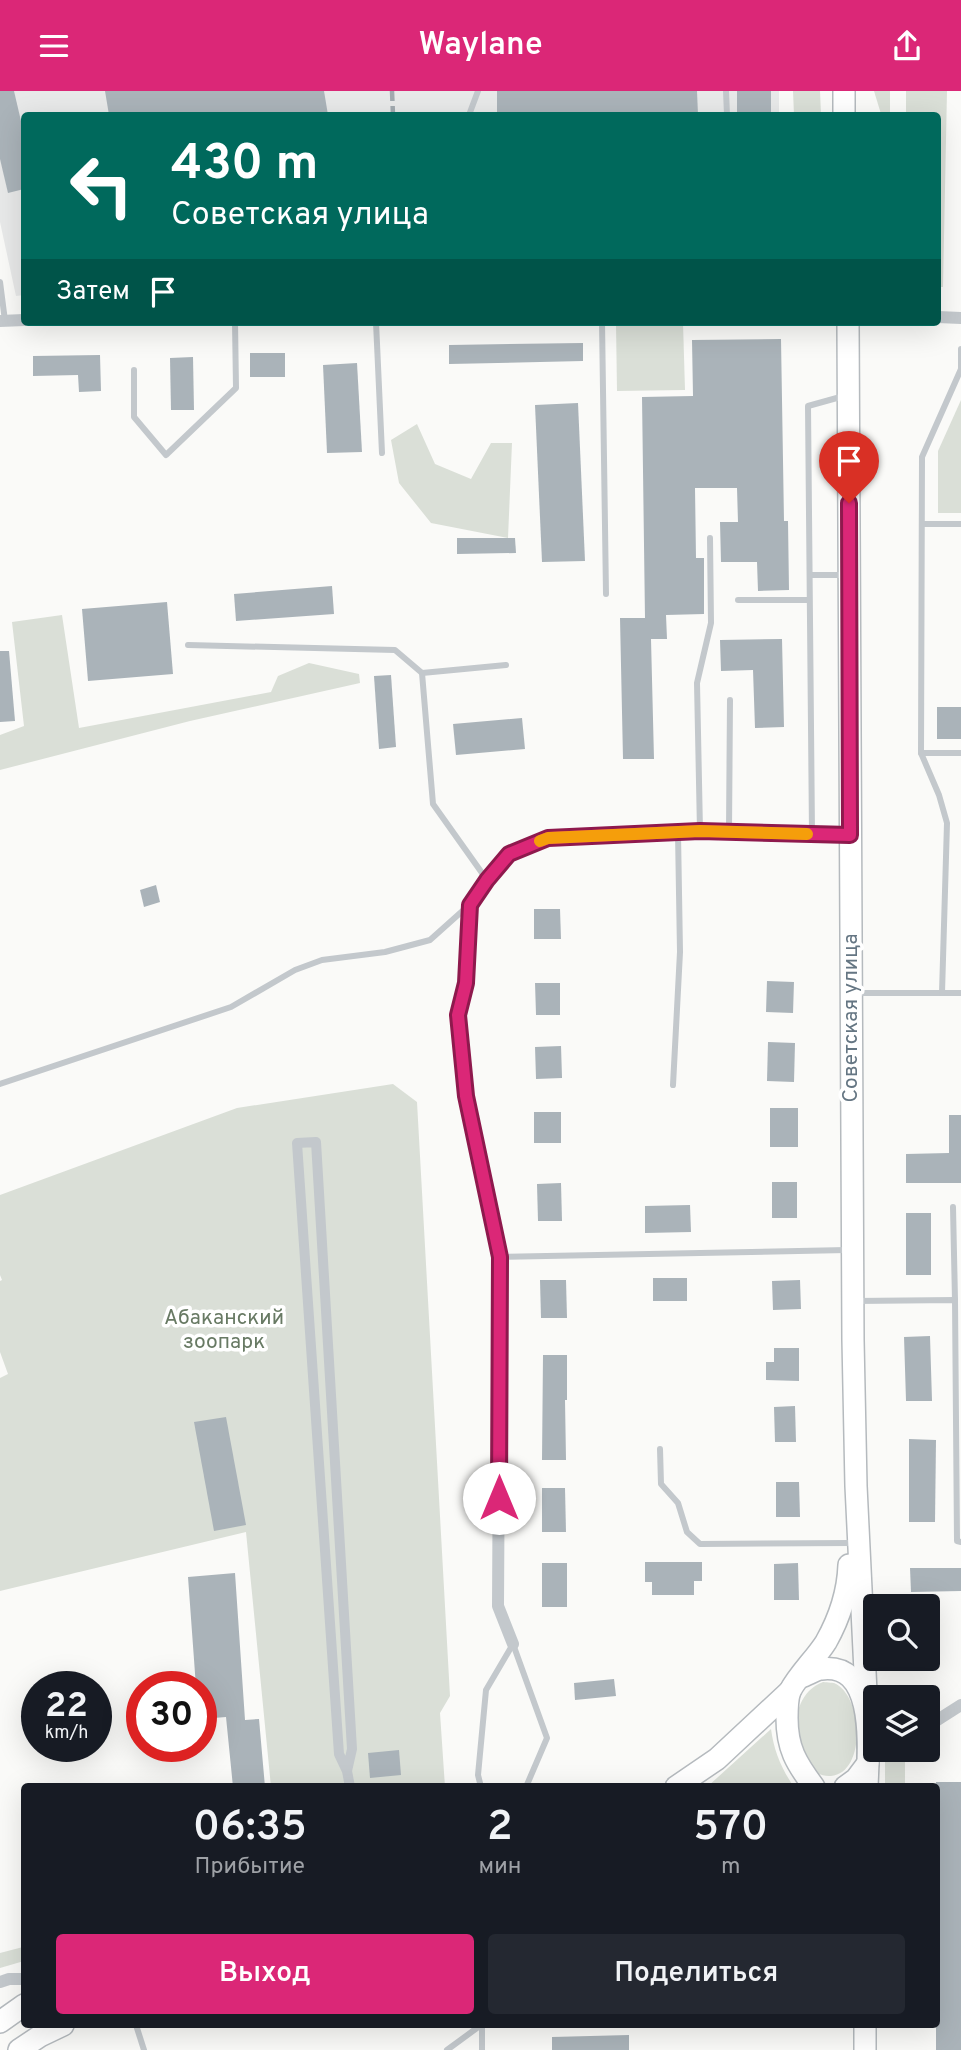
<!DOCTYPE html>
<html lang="ru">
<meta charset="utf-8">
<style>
body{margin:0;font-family:Overpass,sans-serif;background:#242831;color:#f1f3f6;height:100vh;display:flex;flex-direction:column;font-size:26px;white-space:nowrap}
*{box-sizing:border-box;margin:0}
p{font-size:23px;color:#9ea1a6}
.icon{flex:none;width:38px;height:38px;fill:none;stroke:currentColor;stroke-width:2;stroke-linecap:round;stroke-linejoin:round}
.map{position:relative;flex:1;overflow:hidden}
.panel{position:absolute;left:21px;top:1692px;width:919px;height:245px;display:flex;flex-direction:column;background:#171b24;border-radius:7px;box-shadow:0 7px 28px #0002}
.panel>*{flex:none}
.banner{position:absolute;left:21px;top:21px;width:920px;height:214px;border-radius:7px;box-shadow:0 7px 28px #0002;background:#00695c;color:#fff;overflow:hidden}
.fabs{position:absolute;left:863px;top:1503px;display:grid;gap:14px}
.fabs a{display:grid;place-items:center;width:77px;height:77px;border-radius:7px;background:#171b24;box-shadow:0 7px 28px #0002;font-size:35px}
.speed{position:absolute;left:21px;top:1580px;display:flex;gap:14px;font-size:35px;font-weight:700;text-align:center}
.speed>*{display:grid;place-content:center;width:91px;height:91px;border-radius:50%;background:#171b24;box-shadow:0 7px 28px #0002;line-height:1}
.speed small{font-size:18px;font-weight:400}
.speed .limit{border:10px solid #d22;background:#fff;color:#111}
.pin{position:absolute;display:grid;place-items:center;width:60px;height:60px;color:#fff;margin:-72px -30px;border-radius:50% 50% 50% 0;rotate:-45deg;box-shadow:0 0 7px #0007}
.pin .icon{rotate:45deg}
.me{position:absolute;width:77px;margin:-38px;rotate:0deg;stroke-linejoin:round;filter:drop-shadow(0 0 5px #0008)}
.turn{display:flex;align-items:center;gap:24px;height:147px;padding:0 35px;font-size:32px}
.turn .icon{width:91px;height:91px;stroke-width:2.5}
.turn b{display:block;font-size:49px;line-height:60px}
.then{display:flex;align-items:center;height:66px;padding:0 35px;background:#0003;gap:14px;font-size:26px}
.eta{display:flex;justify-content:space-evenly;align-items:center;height:119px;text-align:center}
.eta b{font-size:42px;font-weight:600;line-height:49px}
.cta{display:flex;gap:14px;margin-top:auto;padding:14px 35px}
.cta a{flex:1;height:80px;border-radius:7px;background:#db2777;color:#fff;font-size:28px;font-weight:600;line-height:80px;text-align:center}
.cta a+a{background:#242831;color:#f1f3f6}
header{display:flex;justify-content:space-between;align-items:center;height:91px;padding:0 35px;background:#db2777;color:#fff;font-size:32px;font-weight:600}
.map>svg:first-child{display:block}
.built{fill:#e8e9e9}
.green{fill:#dadfd7}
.building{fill:#aab3b9}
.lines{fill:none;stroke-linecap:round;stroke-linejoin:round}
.primary-casing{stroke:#b5babe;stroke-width:24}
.service{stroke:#c3c8cc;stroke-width:6}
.pedestrian{stroke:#c3c8cc;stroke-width:10}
.minor{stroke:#c3c8cc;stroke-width:12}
.primary{stroke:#fff;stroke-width:21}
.rail{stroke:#a2aab0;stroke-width:4.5;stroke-dasharray:10 5;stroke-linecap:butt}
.route-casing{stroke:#8e194d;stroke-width:18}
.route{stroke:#db2777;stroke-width:12}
.slow{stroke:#f59e0b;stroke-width:12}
.labels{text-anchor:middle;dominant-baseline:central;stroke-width:7;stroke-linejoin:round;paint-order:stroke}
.street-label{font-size:21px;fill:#657683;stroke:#fff}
.park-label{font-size:21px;fill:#687a64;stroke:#fff}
</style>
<header><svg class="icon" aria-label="menu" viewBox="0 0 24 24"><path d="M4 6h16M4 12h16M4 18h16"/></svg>Waylane<svg class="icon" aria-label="share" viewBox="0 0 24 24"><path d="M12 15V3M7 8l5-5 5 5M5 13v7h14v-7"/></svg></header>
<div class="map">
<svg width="961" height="1959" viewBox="0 0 961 1959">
<rect width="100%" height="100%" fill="#fafaf8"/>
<polygon class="built" points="0,0 779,0 779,24 24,24 24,204 16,205 0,131"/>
<g class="green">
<polygon points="793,0 820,0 821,24 794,24"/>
<polygon points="874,0 890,0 890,24 881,23"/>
<polygon points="906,0 947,0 943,196 938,196 938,24 906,24"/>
<polygon points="683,232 685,299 617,300 616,233"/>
<polygon points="961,309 961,422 938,422 938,360"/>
<polygon points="417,333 435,373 471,388 491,352 512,352 508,447 431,432 399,392 391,349"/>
<polygon points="62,524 79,637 271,601 278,585 309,572 359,583 360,592 190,630 0,679 0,644 24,635 12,531"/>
<polygon points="393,993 417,1011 450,1605 440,1622 445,1696 271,1696 246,1441 0,1500 0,1287 8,1283 0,1261 0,1190 2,1189 0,1184 0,1104 237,1017"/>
<path d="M823,1591c1,0 10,1 11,1 29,12 33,90 -3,93 -35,3 -53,-77 -8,-94z"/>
<path d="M771,1638c3,22 10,39 23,58h-87z"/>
<polygon points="895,1660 905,1663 905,1696 885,1696 885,1669"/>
<polygon points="23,1856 24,1870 0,1877 0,1862"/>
</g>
<g class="building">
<polygon points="0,0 14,0 24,43 24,98 8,102 0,68"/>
<polygon points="105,0 324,0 328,24 109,24"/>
<polygon points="497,0 697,0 698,24 497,24"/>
<rect x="737" y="0" width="34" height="24"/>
<polygon points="781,248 784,430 788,430 789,499 758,500 757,471 721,471 720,431 738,431 737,397 695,397 696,467 704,467 704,523 666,524 667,548 651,548 654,668 623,668 620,527 645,527 642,306 693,305 692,249"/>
<polygon points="583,252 583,270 449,273 449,254"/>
<rect x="250" y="262" width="35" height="24"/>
<polygon points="100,264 101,300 79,301 78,284 33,285 33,265"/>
<polygon points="193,266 194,319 171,319 170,267"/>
<polygon points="357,272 362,361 327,362 323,274"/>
<polygon points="578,312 585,470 542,471 535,314"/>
<polygon points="457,447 515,447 516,462 457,463"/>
<polygon points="332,495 334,523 236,530 234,503"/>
<polygon points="167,511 173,583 88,590 82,518"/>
<polygon points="782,548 784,636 755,637 753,579 721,580 720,549"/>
<polygon points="0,560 9,560 15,630 0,631"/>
<polygon points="391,584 396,656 379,658 374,585"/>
<rect x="937" y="616" width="24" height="32"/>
<polygon points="522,627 525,658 456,664 453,633"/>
<polygon points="156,794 160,811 144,816 140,799"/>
<polygon points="534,818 560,818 561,848 534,848"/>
<polygon points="767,890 794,891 793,922 766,921"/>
<polygon points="535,892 560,892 560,924 536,924"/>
<polygon points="768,951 795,952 794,991 767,990"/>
<polygon points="561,955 562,987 536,988 535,956"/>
<rect x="770" y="1017" width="28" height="39"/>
<rect x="534" y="1021" width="27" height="31"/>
<polygon points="949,1024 961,1024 961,1092 906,1092 906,1063 949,1062"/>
<rect x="772" y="1091" width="25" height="36"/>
<polygon points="561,1092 562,1130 538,1130 537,1093"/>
<polygon points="690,1114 691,1141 645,1142 645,1115"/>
<rect x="906" y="1122" width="25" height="62"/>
<rect x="653" y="1187" width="34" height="23"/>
<polygon points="540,1189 566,1189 567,1227 541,1227"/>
<polygon points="800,1189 801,1218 773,1219 772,1190"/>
<polygon points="930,1245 932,1310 906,1310 904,1246"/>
<polygon points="774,1257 799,1257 799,1290 766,1289 766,1271 774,1271"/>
<polygon points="543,1264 567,1264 567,1309 565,1309 566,1369 542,1369"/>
<polygon points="795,1315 796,1351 775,1351 774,1316"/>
<polygon points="226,1326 246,1434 214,1440 194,1331"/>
<polygon points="909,1348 936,1349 935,1431 909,1431"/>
<polygon points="776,1391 799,1391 800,1426 776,1426"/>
<polygon points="542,1397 565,1397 566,1441 542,1441"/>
<polygon points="645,1471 702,1471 702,1490 694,1490 694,1504 652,1504 652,1491 645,1491"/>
<rect x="542" y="1472" width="25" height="44"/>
<polygon points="798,1472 799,1509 774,1509 774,1473"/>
<polygon points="910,1477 961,1477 961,1500 911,1501"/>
<polygon points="235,1482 245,1629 259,1628 265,1696 233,1696 226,1626 201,1628 201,1596 196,1596 188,1486"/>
<polygon points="614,1588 616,1605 575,1609 574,1592"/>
<polygon points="399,1659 401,1684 370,1687 368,1662"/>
<rect x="936" y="1691" width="25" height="268"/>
<polygon points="629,1944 629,1959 552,1959 552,1946"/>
</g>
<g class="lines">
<g class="primary-casing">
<g id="primary">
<polyline points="844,0 844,24"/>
<polyline points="848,231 853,1249 856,1395 867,1622"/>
<path d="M801,1586c6,-2 14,-7 20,-8 57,-8 47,84 46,118"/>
<polyline points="676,1696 717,1668 790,1600"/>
<path d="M814,1696c-18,-24 -27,-39 -27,-69 0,-9 0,-19 3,-27 8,-16 26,-33 36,-49 14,-25 22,-49 23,-77"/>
<polyline points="845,1696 856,1688 868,1672"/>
<polyline points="0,1931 24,1914"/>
<polyline points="865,1934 865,1959"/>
<polyline points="19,1959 40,1945 63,1934"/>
</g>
</g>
<g class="service">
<polyline points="726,0 727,24"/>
<polyline points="469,24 478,0"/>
<polyline points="0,191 5,230"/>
<polyline points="376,231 382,362"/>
<polyline points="602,231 606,503"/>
<polyline points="134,279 134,326 166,364 236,297 235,231"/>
<polyline points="922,433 961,433"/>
<polyline points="810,484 847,484"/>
<polyline points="738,509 809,509"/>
<polyline points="188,554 395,559 422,582"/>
<polyline points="506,574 422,582 433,713 487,789 509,763 548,747 729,740"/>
<polyline points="730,609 729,740 848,744"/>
<polyline points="921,662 961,662"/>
<polyline points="700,740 697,592 711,532 710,447"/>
<polyline points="812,743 808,315 844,305"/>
<polyline points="853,902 961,902"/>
<polyline points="942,902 947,732 939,704 921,662 922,366 961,278 961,258"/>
<polyline points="0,993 231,916 295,879 322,869 385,861 430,849 468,815"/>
<polyline points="673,994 680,861 678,742"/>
<polyline points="953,1116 955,1209"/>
<polyline points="500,1166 847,1159"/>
<polyline points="855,1210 955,1209 957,1450 961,1451"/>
<polyline points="660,1358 661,1393 678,1412 687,1441 700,1453 851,1452"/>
<polyline points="513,1553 547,1647 526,1696"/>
<polyline points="481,1696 478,1684 486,1599 513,1553"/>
<polyline points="136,1934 144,1959"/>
<polyline points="482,1934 482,1959"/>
<polyline points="447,1959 481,1934"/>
</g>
<polyline class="pedestrian" points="347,1680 352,1658 316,1051 297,1052 339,1663 347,1680 350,1696"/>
<g class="minor">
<polyline points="938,226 961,227"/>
<polyline points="0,230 24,229"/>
<polyline points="487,789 470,814 466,892 458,924 466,1005 500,1166 498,1515 513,1553"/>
<polyline points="928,1635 961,1614"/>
<polyline points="0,1891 9,1888 24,1888"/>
</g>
<use href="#primary" class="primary"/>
<polyline class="rail" points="392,0 393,24"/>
</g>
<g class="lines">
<g class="route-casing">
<polyline id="route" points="499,1407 500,1166 466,1005 458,924 466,892 470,814 487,789 509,763 548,747 700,740 850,744 849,412"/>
</g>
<use href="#route" class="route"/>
<polyline class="slow" points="540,750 548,747 700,740 807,743"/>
</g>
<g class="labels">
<g class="street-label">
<text transform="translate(851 927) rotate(-90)">Советская улица</text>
</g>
<g class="park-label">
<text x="224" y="1227">Абаканский<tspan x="224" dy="24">зоопарк</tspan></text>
</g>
</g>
</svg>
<div class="fabs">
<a><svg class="icon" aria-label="search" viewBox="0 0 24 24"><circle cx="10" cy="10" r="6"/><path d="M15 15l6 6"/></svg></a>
<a><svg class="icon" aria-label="layers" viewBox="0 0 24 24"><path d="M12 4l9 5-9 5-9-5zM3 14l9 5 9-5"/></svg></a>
</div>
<div class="speed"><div>22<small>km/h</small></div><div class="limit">30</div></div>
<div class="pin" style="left:849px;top:412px;background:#d93025"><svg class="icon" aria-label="arrive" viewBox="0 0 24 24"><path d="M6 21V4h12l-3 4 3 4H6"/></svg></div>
<svg class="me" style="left:499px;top:1407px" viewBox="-20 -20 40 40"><circle r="19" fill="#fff"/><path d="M0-13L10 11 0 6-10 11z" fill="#db2777"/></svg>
<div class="banner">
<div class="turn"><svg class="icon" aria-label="left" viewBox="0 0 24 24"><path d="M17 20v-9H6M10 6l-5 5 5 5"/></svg><div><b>430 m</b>Советская улица</div></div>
<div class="then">Затем<svg class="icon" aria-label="arrive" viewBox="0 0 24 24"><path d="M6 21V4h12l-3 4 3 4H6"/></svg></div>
</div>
<section class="panel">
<div class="eta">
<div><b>06:35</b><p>Прибытие</p></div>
<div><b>2</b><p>мин</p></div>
<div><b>570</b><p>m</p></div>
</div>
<div class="cta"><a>Выход</a><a>Поделиться</a></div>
</section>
</div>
